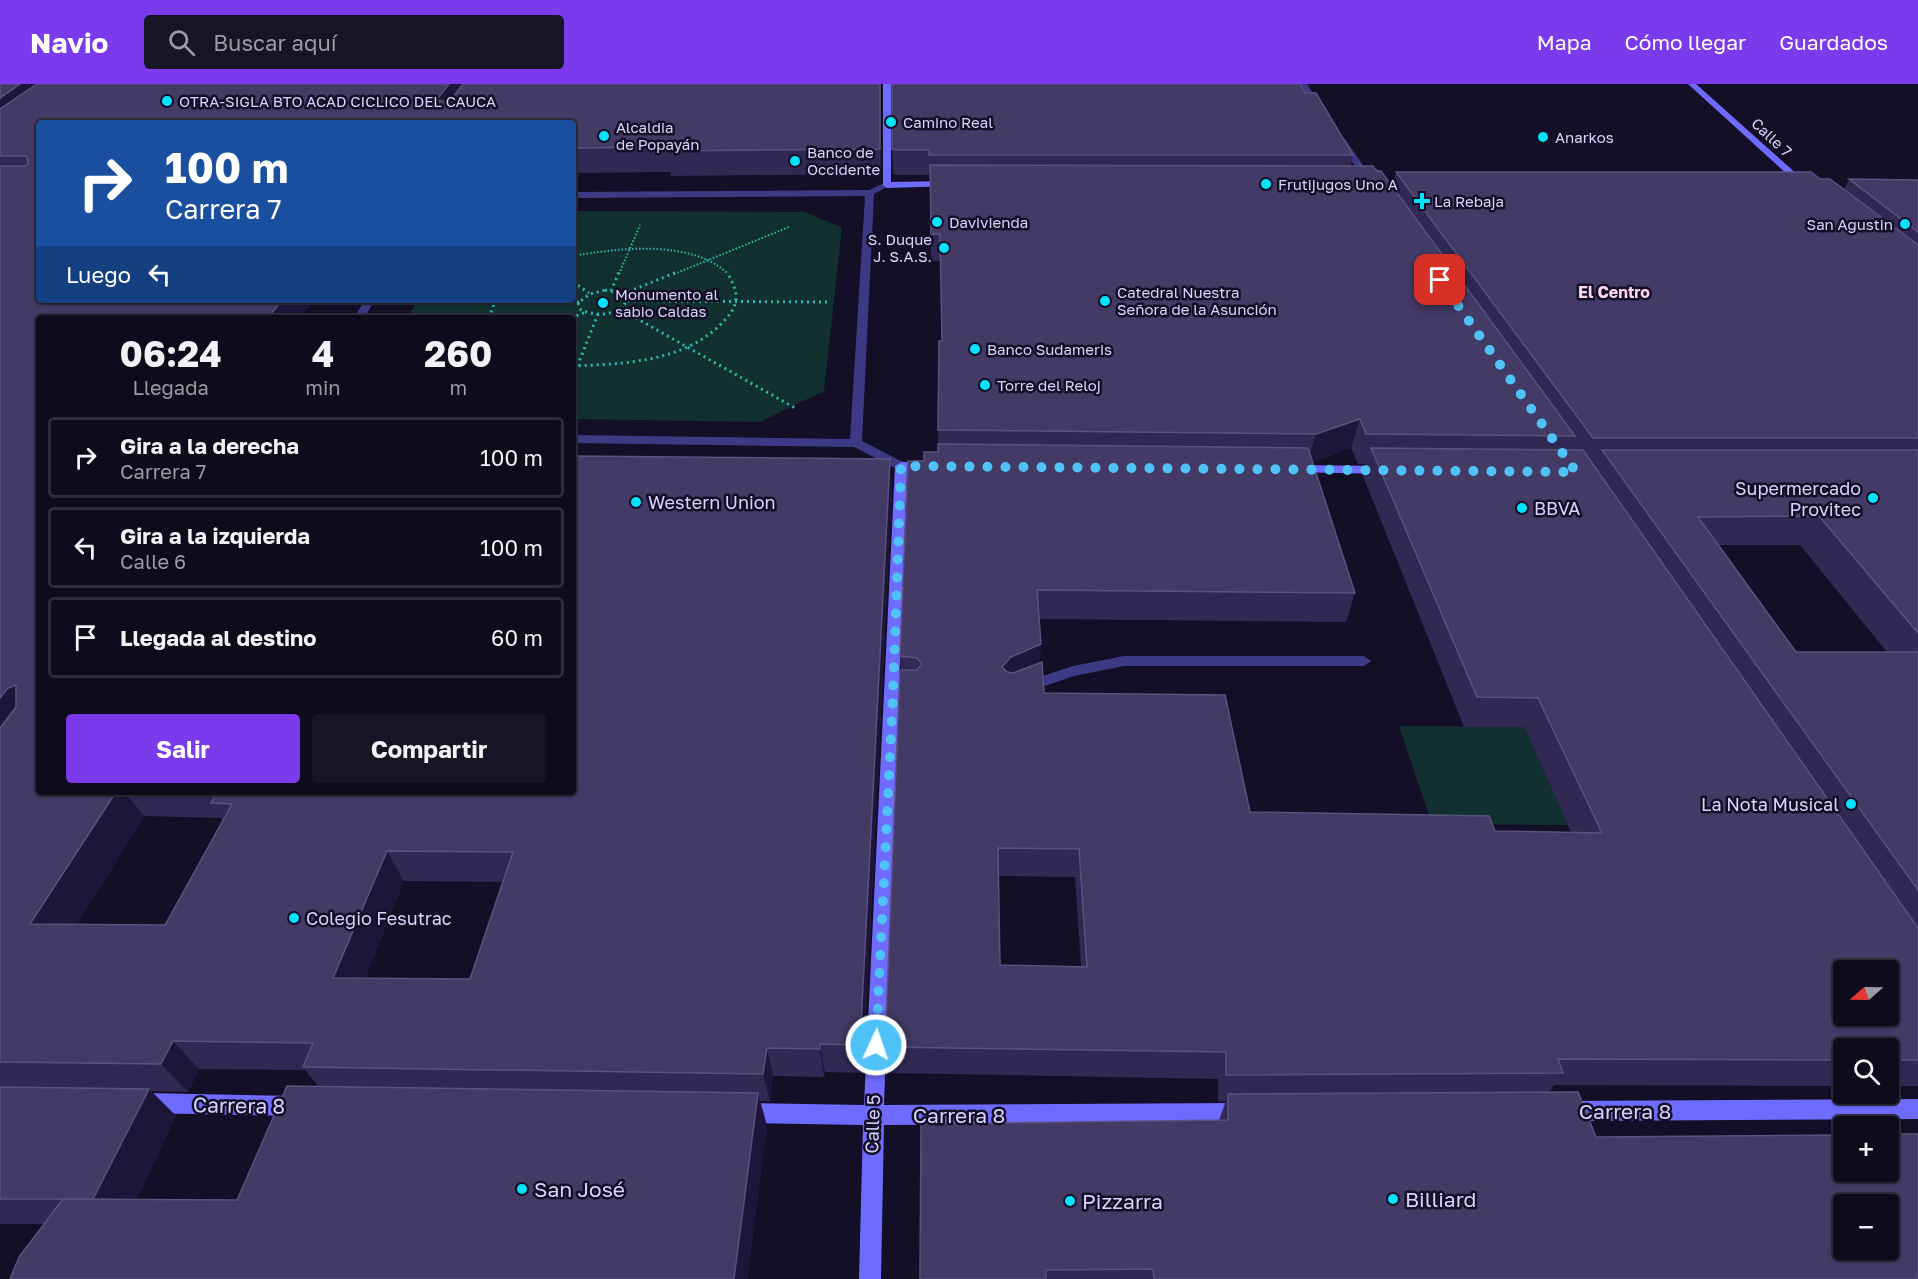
<!DOCTYPE html>
<html lang="es">
<meta charset="utf-8">
<style>
body{margin:0;font-family:"Golos Text",sans-serif;background:#171425;color:#f1f3f6;height:100vh;display:flex;flex-direction:column;font-size:22px;white-space:nowrap}
*{box-sizing:border-box;margin:0}
p{font-size:20px;color:#9b9ba3}
.icon{flex:none;width:33px;height:33px;fill:none;stroke:currentColor;stroke-width:2;stroke-linecap:round;stroke-linejoin:round}
.map{position:relative;flex:1;overflow:hidden}
.sheet{position:absolute;left:36px;top:231px;width:540px;height:480px;display:flex;flex-direction:column;background:#0e0b1c;border-radius:6px;box-shadow:0 2px 4px #0004,0 0 0 2px #2e2b3b}
.sheet>*{flex:none}
.hud{position:absolute;left:36px;top:36px;width:540px;height:183px;border-radius:6px;box-shadow:0 2px 4px #0004,0 0 0 2px #2e2b3b;background:#1a4fa0;color:#fff;overflow:hidden}
.needle{width:39px;rotate:250deg}
.tools{position:absolute;left:1833px;top:876px;display:grid;gap:12px}
.tools a{display:grid;place-items:center;width:66px;height:66px;border-radius:6px;background:#0e0b1c;box-shadow:0 2px 4px #0004,0 0 0 2px #2e2b3b;font-size:30px}
.pin{position:absolute;display:grid;place-items:center;width:51px;height:51px;color:#fff;margin:-26px;border-radius:12px;box-shadow:0 3px 9px #0006}
.me{position:absolute;width:66px;margin:-33px;rotate:3deg;stroke-linejoin:round;filter:drop-shadow(0 0 4px #0008)}
.turn{display:flex;align-items:center;gap:21px;height:126px;padding:0 30px;font-size:27px}
.turn .icon{width:78px;height:78px;stroke-width:2.5}
.turn b{display:block;font-size:42px;line-height:51px}
.then{display:flex;align-items:center;height:57px;padding:0 30px;background:#0003;gap:12px;font-size:22px}
.eta{display:flex;justify-content:space-evenly;align-items:center;height:102px;text-align:center}
.eta b{font-size:36px;font-weight:700;line-height:42px}
.primary-button{display:flex;gap:12px;margin-top:auto;padding:12px 30px}
.primary-button a{flex:1;height:69px;border-radius:6px;background:#7c3aed;color:#fff;font-size:24px;font-weight:700;line-height:69px;text-align:center}
.primary-button a+a{background:#171425;color:#f1f3f6}
ul{padding:0;list-style:none}
li{display:flex;align-items:center;gap:18px;height:81px;margin:0 12px 9px;padding:0 18px;border:3px solid #2e2b3b;border-radius:6px}
li div{flex:1}
li b{display:block;font-size:22px}
li em{font-style:normal}
header{display:flex;align-items:center;gap:36px;box-sizing:border-box;height:84px;padding:0 30px;background:#7c3aed;color:#fff}
header strong{font-size:28px}
nav{display:flex;gap:33px;margin-inline-start:auto;font-size:21px}
.search{width:420px;height:54px;background:#171425;display:flex;align-items:center;gap:15px;box-sizing:border-box;padding:0 21px;border-radius:6px;color:#9b9ba3;font-size:22px}
.map>svg:first-child{display:block}
.green{fill:#12302f}
.lines{fill:none;stroke-linecap:round;stroke-linejoin:round}
.path-far1{stroke:#2fb8b0;stroke-width:2;stroke-dasharray:1.5 2;stroke-linecap:butt}
.path{stroke:#2fb8b0;stroke-width:3;stroke-dasharray:2 4;stroke-linecap:butt}
.lane{fill:#3d3a85;fill-rule:evenodd}
.street{fill:#3d3a85;fill-rule:evenodd}
.secondary{fill:#6f6bff;fill-rule:evenodd}
.wall{fill:#312854;fill-rule:evenodd}
.shaded-wall{fill:#1d163a}
.building{fill:#433a66;stroke:#5a527e;stroke-width:1.5;fill-rule:evenodd}
.route{stroke:#4fc3f7;stroke-width:10;stroke-dasharray:0 18}
.poi-dot{fill:#00e5ff;stroke:#130f26;stroke-width:2}
.labels{text-anchor:middle;dominant-baseline:central;stroke-width:5;stroke-linejoin:round;paint-order:stroke}
.far-poi-label{font-size:15px;fill:#d9d4ff;stroke:#130f26;text-anchor:start}
.far-street-label{font-size:15px;fill:#d9d4ff;stroke:#130f26}
.far-neighbourhood-label{font-size:16px;font-weight:bold;fill:#ffd6f0;stroke:#130f26}
.poi-label{font-size:18px;fill:#d9d4ff;stroke:#130f26;text-anchor:start}
.street-label{font-size:18px;fill:#d9d4ff;stroke:#130f26}
.near-street-label{font-size:21px;fill:#d9d4ff;stroke:#130f26}
.near-poi-label{font-size:21px;fill:#d9d4ff;stroke:#130f26;text-anchor:start}
</style>
<header>
<strong>Navio</strong>
<div class="search"><svg class="icon" aria-label="search" viewBox="0 0 24 24"><circle cx="10" cy="10" r="6"/><path d="M15 15l6 6"/></svg>Buscar aquí</div>
<nav><a>Mapa</a><a>Cómo llegar</a><a>Guardados</a></nav>
</header>
<div class="map">
<svg width="1918" height="1195" viewBox="0 0 1918 1195">
<rect width="100%" height="100%" fill="#130f26"/>
<g class="green">
<polygon points="573,127 805,128 842,144 824,307 760,338 573,335 573,234 407,234 418,216 573,216"/>
<polygon points="1399,642 1524,643 1568,741 1432,740"/>
</g>
<g class="lines">
<g class="path-far1">
<path d="M573,172c45,-8 119,-17 155,18"/>
<polyline points="619,190 640,141"/>
<polyline points="674,190 789,143"/>
</g>
<g class="path">
<polyline points="573,198 589,209"/>
<path d="M605,206l18,4 5,5c-10,17 -30,18 -47,11l-3,-7 12,-9z"/>
<polyline points="611,207 619,188"/>
<polyline points="623,210 677,188"/>
<polyline points="475,216 579,218"/>
<polyline points="627,217 831,218"/>
<polyline points="620,225 795,324"/>
<polyline points="489,234 495,217"/>
<polyline points="571,234 586,228"/>
<path d="M573,282c50,-2 109,-4 147,-41 20,-19 20,-30 7,-53"/>
<polyline points="573,293 598,230"/>
</g>
<polygon class="lane" points="1124,572 1364,572 1371,577 1364,582 1124,582 1074,592 1024,609 1019,608 1016,604 1019,600 1073,582"/>
<g class="street">
<polygon points="1299,0 1307,0 1324,25 1323,27 1317,27"/>
<polygon points="1339,55 1345,55 1375,99 1374,101 1368,101 1338,57"/>
<polygon points="884,99 891,101 874,110 862,357 905,379 907,382 905,385 897,385 854,363 573,359 573,351 850,355 865,112 573,114 573,108 869,106"/>
<polygon points="365,216 375,216 364,234 354,234"/>
</g>
<g class="secondary">
<polygon points="883,0 891,0 891,98 948,97 952,100 951,102 887,104 883,101"/>
<polygon points="1688,0 1696,0 1807,99 1807,103 1801,103"/>
<polygon points="901,378 927,378 933,382 927,386 907,386 884,1021 1240,1019 1247,1022 1250,1029 1247,1036 1240,1039 884,1041 881,1195 859,1195 863,1041 745,1039 738,1036 735,1029 738,1022 745,1019 864,1021 895,382"/>
<polygon points="1296,381 1383,382 1389,386 1383,390 1292,388 1290,385 1292,382"/>
<polygon points="145,1009 298,1012 305,1015 308,1022 305,1029 298,1032 145,1029 138,1026 135,1019 138,1012"/>
<polygon points="1918,1015 1918,1035 1567,1037 1560,1034 1557,1027 1560,1020 1567,1017"/>
</g>
</g>
<g class="wall">
<path d="M0,0h881v90l-210,2 -1,-4 -97,1v-50h-534v177h274l-13,18h-261v474h534l319,-303 -29,584 -38,-1 -1,5 -51,-1 -3,25h-10l7,25 -20,153h-737l34,-55h-44zM144,732l77,2 2,2 -58,105 -88,-1zM404,797l99,1 -33,97 -105,-1zM199,985l106,1 13,16 -81,114h-101l40,-84 -25,-25 37,1z"/>
<path d="M1305,9l48,62 -2,11 26,5 15,15 4,-14 424,7 24,10 5,-10 69,1v906h-30v-38h-44v38l-290,-1 -5,7 47,45 322,142h-998l299,-159 7,-19h-8v-22l-331,-6 -2,-26 16,-377 -1,-14 24,-195 14,-9 1,-111h3l-2,-80h-9l-1,-86h-31l-6,-1 -1,-25zM1351,364l7,16h8l-3,12 101,251h60l47,105 -76,-1 -245,-19 -206,-119 -5,-30 2,-19 -2,-25 307,3 9,-29 -43,-131zM1719,461h81l87,107h-91zM998,792l77,1 6,90 -81,-2z"/>
</g>
<g class="shaded-wall">
<polygon points="20,0 64,0 0,47 0,14"/>
<polygon points="449,0 473,0 445,38 438,14"/>
<polygon points="880,0 881,0 881,90 880,65"/>
<polygon points="282,216 313,216 300,234 268,234"/>
<polygon points="1360,335 1351,364 1308,379 1316,350"/>
<polygon points="890,375 892,405 863,989 860,961"/>
<polygon points="1041,560 1039,589 1010,602 1002,583 1011,573"/>
<polygon points="16,601 39,631 0,679 0,614 8,604"/>
<polygon points="116,708 125,708 144,732 59,869 30,840"/>
<polygon points="387,767 404,797 353,923 333,894"/>
<polygon points="173,957 199,985 188,1008 161,980"/>
<polygon points="820,960 825,988 824,993 820,965"/>
<polygon points="767,964 773,992 770,1017 763,990"/>
<polygon points="149,1005 176,1032 124,1140 93,1116"/>
<polygon points="758,1009 767,1042 747,1195 734,1195"/>
</g>
<g class="building">
<polygon points="0,0 20,0 0,14"/>
<path d="M37,0h412l-11,14 1,3h11l13,-17h417v65l-214,2 2,-4 -95,1v-25h-534v177h243l-14,18h-229v474h77l-86,132 135,1 67,-121 -21,-1 7,-11h355v-336l317,3 -30,586 -40,-1v5l-53,-1 -4,26 -460,-7 10,-24 -140,-2 -12,23 -161,-2v-334l16,-21v-22l-8,3 -8,10v-532h25l3,-2 -1,-8h-27v-47zM387,767l126,1 -43,127 -137,-1z"/>
<polygon points="892,0 1300,0 1305,9 1316,9 1353,71 929,71 929,66 898,66 892,65"/>
<polygon points="930,81 1373,82 1377,87 1381,87 1575,352 1366,350 1360,335 1316,350 938,346 939,257 942,257 940,150 931,150"/>
<polygon points="1396,88 1811,88 1820,95 1830,95 1918,161 1918,354 1593,354"/>
<polygon points="1849,95 1918,96 1918,148"/>
<path d="M938,360l370,4 47,145 -318,-3 4,54 -30,13 -9,10 5,5 6,1 29,-11 2,31 181,2 25,117 239,4 6,15 107,2 -64,-135 -61,-1 -106,-249 212,2 335,478v132h-30v-12h-44v12l-286,-1 5,14 -337,2v-23l-341,-5 15,-377h17l5,-6 -5,-6 -17,-2 8,-195h16v-9h14zM998,764l81,1 8,118 -87,-2zM1844,886h44v46h-44z"/>
<polygon points="1602,366 1918,366 1918,549 1819,432 1698,433 1796,568 1918,568 1918,806"/>
<polygon points="287,1002 758,1009 734,1195 10,1195 19,1173 63,1115 237,1116"/>
<polygon points="0,1003 149,1005 93,1115 0,1115"/>
<path d="M1578,1008l18,45 248,-2v37h44v-38h30v145h-764l-1,-10 -107,1v9h-126l1,-155 307,-4v-26zM1844,1120h44v46h-44z"/>
</g>
<g class="lines">
<polyline class="route" points="876,961 893,608 901,382 1576,388 1440,196"/>
</g>
<g class="poi-dot">
<circle cx="167" cy="17" r="6"/>
<circle cx="891" cy="38" r="6"/>
<circle cx="604" cy="52" r="6"/>
<circle cx="1543" cy="53" r="6"/>
<circle cx="795" cy="77" r="6"/>
<circle cx="1266" cy="100" r="6"/>
<path d="M1419 108h6v6h6v6h-6v6h-6v-6h-6v-6h6z"/>
<circle cx="937" cy="138" r="6"/>
<circle cx="1905" cy="140" r="6"/>
<circle cx="944" cy="164" r="6"/>
<circle cx="1105" cy="217" r="6"/>
<circle cx="603" cy="219" r="6"/>
<circle cx="975" cy="265" r="6"/>
<circle cx="985" cy="301" r="6"/>
<circle cx="1873" cy="414" r="6"/>
<circle cx="636" cy="418" r="6"/>
<circle cx="1522" cy="424" r="6"/>
<circle cx="1851" cy="720" r="6"/>
<circle cx="294" cy="834" r="6"/>
<circle cx="522" cy="1105" r="6"/>
<circle cx="1393" cy="1115" r="6"/>
<circle cx="1070" cy="1117" r="6"/>
</g>
<g class="labels">
<g class="far-poi-label">
<text x="179" y="17">OTRA-SIGLA BTO ACAD CICLICO DEL CAUCA</text>
<text x="903" y="38">Camino Real</text>
<text x="616" y="43">Alcaldia<tspan x="616" dy="17">de Popayán</tspan></text>
<text x="1555" y="53">Anarkos</text>
<text x="807" y="68">Banco de<tspan x="807" dy="17">Occidente</tspan></text>
<text x="1278" y="100">Frutijugos Uno A</text>
<text x="1434" y="117">La Rebaja</text>
<text x="949" y="138">Davivienda</text>
<text x="1893" y="140" text-anchor="end">San Agustin</text>
<text x="932" y="155" text-anchor="end">S. Duque<tspan x="932" dy="17">J. S.A.S.</tspan></text>
<text x="1117" y="208">Catedral Nuestra<tspan x="1117" dy="17">Señora de la Asunción</tspan></text>
<text x="615" y="210">Monumento al<tspan x="615" dy="17">sabio Caldas</tspan></text>
<text x="987" y="265">Banco Sudameris</text>
<text x="997" y="301">Torre del Reloj</text>
</g>
<g class="far-street-label">
<text transform="translate(1772 53) rotate(43)">Calle 7</text>
</g>
<g class="far-neighbourhood-label">
<text x="1614" y="208">El Centro</text>
</g>
<g class="poi-label">
<text x="1861" y="404" text-anchor="end">Supermercado<tspan x="1861" dy="21">Provitec</tspan></text>
<text x="648" y="418">Western Union</text>
<text x="1534" y="424">BBVA</text>
<text x="1839" y="720" text-anchor="end">La Nota Musical</text>
<text x="306" y="834">Colegio Fesutrac</text>
</g>
<g class="street-label">
<text transform="translate(872 1040) rotate(-88)">Calle 5</text>
</g>
<g class="near-street-label">
<text transform="translate(239 1021) rotate(1)">Carrera 8</text>
<text x="1625" y="1027">Carrera 8</text>
<text x="959" y="1031">Carrera 8</text>
</g>
<g class="near-poi-label">
<text x="534" y="1105">San José</text>
<text x="1405" y="1115">Billiard</text>
<text x="1082" y="1117">Pizzarra</text>
</g>
</g>
</svg>
<div class="tools">
<a><svg class="needle" viewBox="-14 -14 28 28"><path d="M0-13l5 13h-10z" fill="#e53935"/><path d="M0 13l5-13h-10z" fill="#9b9ba3"/></svg></a>
<a><svg class="icon" aria-label="search" viewBox="0 0 24 24"><circle cx="10" cy="10" r="6"/><path d="M15 15l6 6"/></svg></a>
<a>+</a>
<a>−</a>
</div>
<div class="pin" style="left:1440px;top:196px;background:#d93025"><svg class="icon" aria-label="arrive" viewBox="0 0 24 24"><path d="M6 21V4h12l-3 4 3 4H6"/></svg></div>
<svg class="me" style="left:876px;top:961px" viewBox="-20 -20 40 40"><circle r="17" fill="#4fc3f7" stroke="#fff" stroke-width="3"/><path d="M0-11L8 9 0 5-8 9z" fill="#fff"/></svg>
<div class="hud">
<div class="turn"><svg class="icon" aria-label="right" viewBox="0 0 24 24"><path d="M7 20v-9h11M14 6l5 5-5 5"/></svg><div><b>100 m</b>Carrera 7</div></div>
<div class="then">Luego<svg class="icon" aria-label="left" viewBox="0 0 24 24"><path d="M17 20v-9H6M10 6l-5 5 5 5"/></svg></div>
</div>
<section class="sheet">
<div class="eta">
<div><b>06:24</b><p>Llegada</p></div>
<div><b>4</b><p>min</p></div>
<div><b>260</b><p>m</p></div>
</div>
<ul>
<li><svg class="icon" aria-label="right" viewBox="0 0 24 24"><path d="M7 20v-9h11M14 6l5 5-5 5"/></svg><div><b>Gira a la derecha</b><p>Carrera 7</p></div><em>100 m</em></li>
<li><svg class="icon" aria-label="left" viewBox="0 0 24 24"><path d="M17 20v-9H6M10 6l-5 5 5 5"/></svg><div><b>Gira a la izquierda</b><p>Calle 6</p></div><em>100 m</em></li>
<li><svg class="icon" aria-label="arrive" viewBox="0 0 24 24"><path d="M6 21V4h12l-3 4 3 4H6"/></svg><div><b>Llegada al destino</b></div><em>60 m</em></li>
</ul>
<div class="primary-button"><a>Salir</a><a>Compartir</a></div>
</section>
</div>
